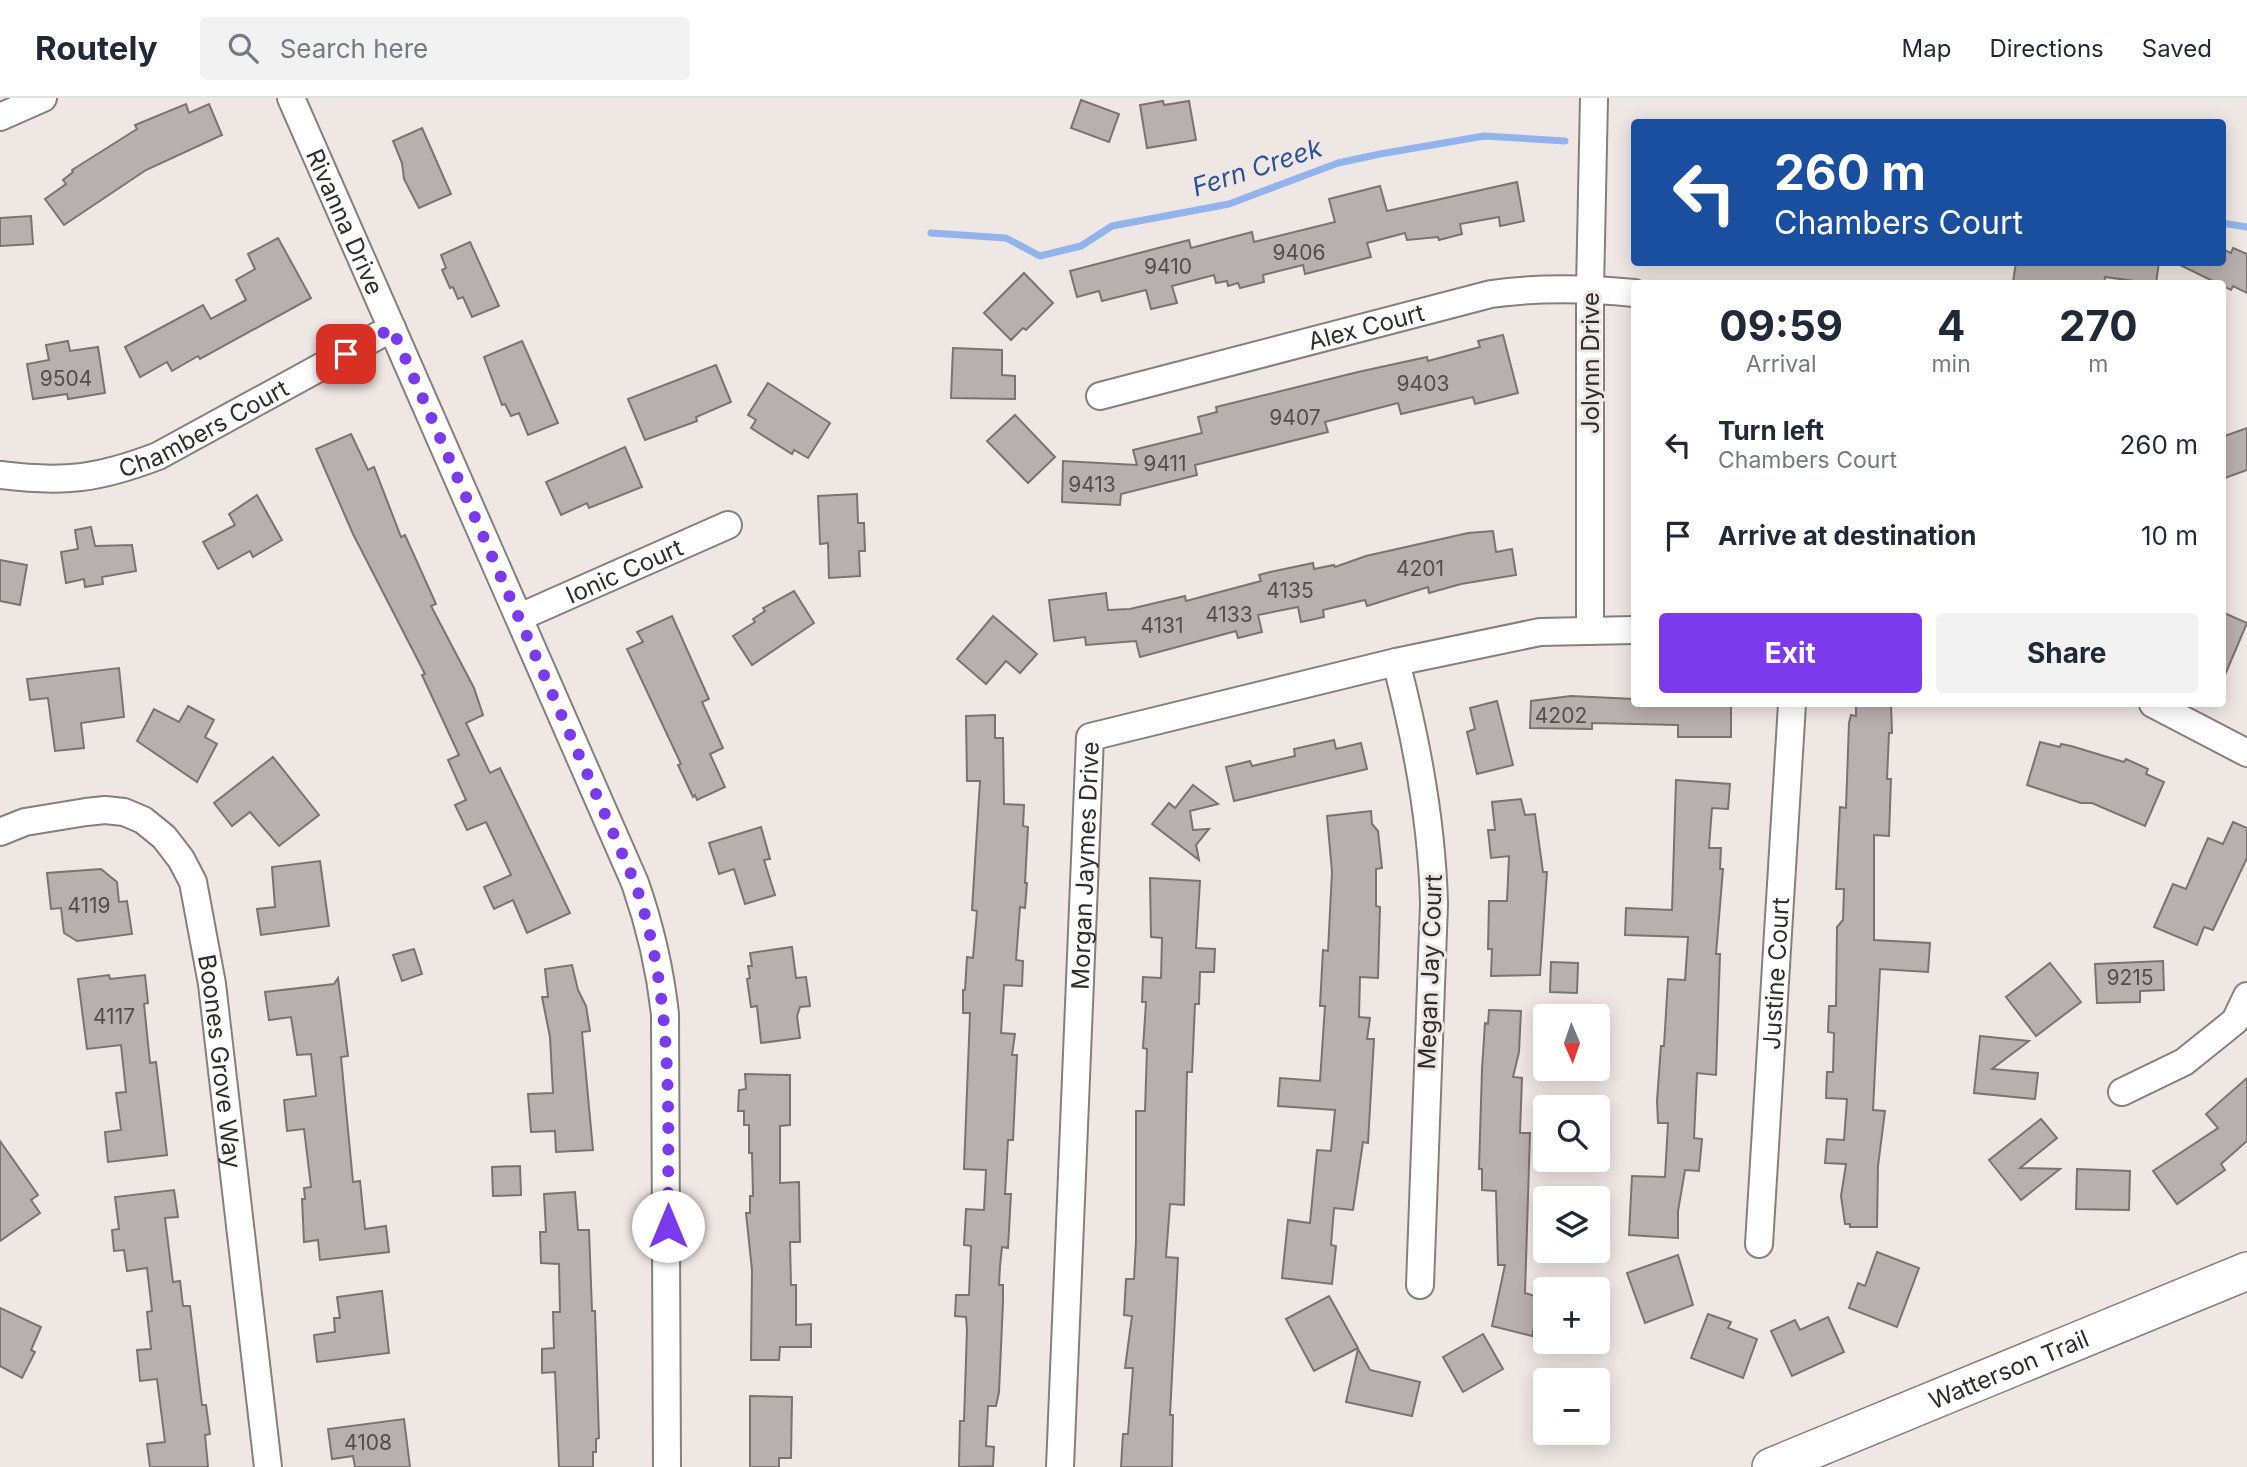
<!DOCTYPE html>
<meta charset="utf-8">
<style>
body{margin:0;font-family:Inter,sans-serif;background:#f2f2f3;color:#1f2937;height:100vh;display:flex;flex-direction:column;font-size:26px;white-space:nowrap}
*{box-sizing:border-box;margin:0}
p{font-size:23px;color:#747a83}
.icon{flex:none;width:38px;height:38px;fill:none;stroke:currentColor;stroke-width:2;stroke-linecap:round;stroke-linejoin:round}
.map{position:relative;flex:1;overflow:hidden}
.panel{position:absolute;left:1631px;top:182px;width:595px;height:427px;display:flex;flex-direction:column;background:#fff;border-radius:7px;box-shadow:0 4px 18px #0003}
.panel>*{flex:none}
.guide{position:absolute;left:1631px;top:21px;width:595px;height:147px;border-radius:7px;box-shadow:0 4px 18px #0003;background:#1a4fa0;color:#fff;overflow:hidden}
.needle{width:46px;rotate:178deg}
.tools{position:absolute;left:1533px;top:906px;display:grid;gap:14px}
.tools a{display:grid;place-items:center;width:77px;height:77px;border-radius:7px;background:#fff;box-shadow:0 4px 18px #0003;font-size:35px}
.pin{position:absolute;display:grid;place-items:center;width:60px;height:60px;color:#fff;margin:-30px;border-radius:14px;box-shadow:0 4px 10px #0006}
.me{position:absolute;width:77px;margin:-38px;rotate:0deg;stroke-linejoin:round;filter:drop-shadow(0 0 5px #0008)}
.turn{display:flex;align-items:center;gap:24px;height:147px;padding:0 28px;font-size:32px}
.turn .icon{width:91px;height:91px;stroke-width:2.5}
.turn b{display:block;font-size:49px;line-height:60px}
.eta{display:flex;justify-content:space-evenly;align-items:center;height:119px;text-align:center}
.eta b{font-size:42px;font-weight:700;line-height:49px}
.cta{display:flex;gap:14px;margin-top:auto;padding:14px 28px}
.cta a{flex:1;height:80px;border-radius:7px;background:#7c3aed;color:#fff;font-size:28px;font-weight:700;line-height:80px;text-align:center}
.cta a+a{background:#f2f2f3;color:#1f2937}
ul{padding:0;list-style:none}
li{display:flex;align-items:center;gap:21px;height:91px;padding:0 28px}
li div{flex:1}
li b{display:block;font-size:26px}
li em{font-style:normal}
header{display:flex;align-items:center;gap:42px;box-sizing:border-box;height:98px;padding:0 35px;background:#fff;border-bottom:2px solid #e0e1e3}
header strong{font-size:33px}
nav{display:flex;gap:38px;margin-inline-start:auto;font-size:24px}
.search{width:490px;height:63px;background:#f2f2f3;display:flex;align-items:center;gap:18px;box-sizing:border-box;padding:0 24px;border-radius:7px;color:#747a83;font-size:26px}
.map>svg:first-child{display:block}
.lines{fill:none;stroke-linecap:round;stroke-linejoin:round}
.stream{stroke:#92b3eb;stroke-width:7}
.building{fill:#b8b0ae;stroke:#7b7371;stroke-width:2}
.minor-casing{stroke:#867f7b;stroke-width:30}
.secondary-casing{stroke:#867f7b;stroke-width:40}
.minor{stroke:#fff;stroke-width:26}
.secondary{stroke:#fff;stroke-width:37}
.route{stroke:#7c3aed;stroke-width:12;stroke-dasharray:0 21.6}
.labels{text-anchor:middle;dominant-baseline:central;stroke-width:6;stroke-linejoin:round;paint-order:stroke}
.number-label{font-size:21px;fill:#514e4c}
.street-label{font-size:24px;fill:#2f2d2b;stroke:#efe7e4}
.water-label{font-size:26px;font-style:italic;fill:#2c5296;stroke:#efe7e4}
</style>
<header>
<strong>Routely</strong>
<div class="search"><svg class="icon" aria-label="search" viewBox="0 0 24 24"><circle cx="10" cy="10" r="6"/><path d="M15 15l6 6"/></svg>Search here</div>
<nav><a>Map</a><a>Directions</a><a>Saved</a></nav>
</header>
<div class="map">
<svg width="2247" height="1369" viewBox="0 0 2247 1369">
<rect width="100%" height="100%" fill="#efe7e4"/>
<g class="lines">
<g class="stream">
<polyline points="2222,125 2247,129"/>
<polyline points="931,135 1006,140 1040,158 1081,148 1112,128 1229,106 1338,65 1380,56 1484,38 1565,43"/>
</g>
</g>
<g class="building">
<polygon points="1081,2 1119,16 1109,44 1071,30"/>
<polygon points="1163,3 1164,7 1189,3 1196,42 1147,50 1140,7"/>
<polygon points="186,6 189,15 209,6 222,37 146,72 64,127 45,101 66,86 63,82 73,74 72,72 137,31 135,27"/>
<polygon points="422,30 451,96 419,110 404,81 402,65 393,43"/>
<polygon points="1517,84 1524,123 1500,128 1499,119 1460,126 1462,136 1439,142 1438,139 1407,142 1405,135 1367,145 1371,159 1305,176 1303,167 1263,177 1264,184 1240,190 1238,185 1228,188 1227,183 1216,185 1214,177 1172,188 1177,205 1151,211 1146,192 1102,203 1099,193 1077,199 1070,173 1189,142 1191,150 1252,134 1254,144 1335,124 1329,101 1380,88 1387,113"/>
<polygon points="31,118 33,146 0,148 0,120"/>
<polygon points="278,140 311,200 200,261 198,258 172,273 167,264 140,279 125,249 203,207 211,221 246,202 236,182 255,171 248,156"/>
<polygon points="470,144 499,208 472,219 463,199 458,201 453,189 450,190 442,172 446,170 441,157"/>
<polygon points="2233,150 2247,156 2247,195 2233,188 2231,192 2174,164 2222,164 2222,151 2231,155"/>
<polygon points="2016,164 2159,164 2156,186 2105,179 2104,186 2013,184"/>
<polygon points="1024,175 1053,205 1026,232 1023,230 1011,242 984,215"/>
<polygon points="1503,237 1518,295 1475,306 1473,299 1401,316 1398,305 1325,324 1328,334 1195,367 1197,377 1121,396 1120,407 1062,404 1063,363 1137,367 1133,352 1202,335 1198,319 1217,314 1216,309 1358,274 1427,259 1428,263 1480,249 1478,243"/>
<polygon points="68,243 70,253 98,249 105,295 68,301 67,296 33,301 27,266 49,262 46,247"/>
<polygon points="522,243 558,325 528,337 519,315 511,318 505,306 502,307 484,259"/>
<polygon points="953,250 1002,252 1002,277 1015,278 1015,301 951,300"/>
<polygon points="716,267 731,304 696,319 697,323 645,342 628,301"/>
<polygon points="768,285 830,325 808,360 794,352 792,356 751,330 756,322 748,317"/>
<polygon points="1015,317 1055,359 1028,385 987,343"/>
<polygon points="2247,330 2247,372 2222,381 2222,339"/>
<polygon points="351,336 368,372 374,369 401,439 405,437 436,506 431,508 474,590 483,617 466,625 490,675 500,670 570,815 527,835 513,802 494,811 484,789 511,777 486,724 467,732 455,707 466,702 448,662 459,657 422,577 425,576 353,436 316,351"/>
<polygon points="625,349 642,389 589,410 587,405 561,417 546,384"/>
<polygon points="857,396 858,425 864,425 865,453 859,453 860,478 829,480 828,445 820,446 818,398"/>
<polygon points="257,397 282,442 253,459 250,453 218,471 203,444 235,427 229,416"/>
<polygon points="91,429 95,448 132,447 136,473 102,479 103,486 85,489 84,481 66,485 61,454 78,451 75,432"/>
<polygon points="1493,433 1496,454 1512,451 1516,477 1461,486 1429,495 1428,489 1367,508 1365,502 1323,512 1324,519 1301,524 1298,509 1258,517 1262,534 1238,540 1236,533 1140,559 1136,543 1086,547 1085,539 1054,543 1049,502 1106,495 1108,512 1130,511 1185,498 1186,503 1261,483 1259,477 1270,474 1313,465 1314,471 1334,467 1335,469 1366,458 1468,435"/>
<polygon points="0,462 27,467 20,507 0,503"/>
<polygon points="794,493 814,525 752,567 733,538 755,524 753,521 765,513 763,510"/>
<polygon points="2222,514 2247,525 2222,584"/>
<polygon points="672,518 709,601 702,604 723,650 710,656 725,689 697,702 695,697 693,699 678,667 681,666 627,551 643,544 637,534"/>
<polygon points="993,518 1037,556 1020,575 1006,563 986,586 957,561"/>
<polygon points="119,570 124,619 81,625 84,650 55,653 48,600 30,602 27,581"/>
<polygon points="1571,598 1634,601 1634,606 1731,606 1731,639 1678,639 1678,627 1592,625 1592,631 1530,630 1531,603"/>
<polygon points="1497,603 1513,667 1477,676 1467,634 1475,631 1470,610"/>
<polygon points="1856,606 1891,606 1892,635 1889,635 1887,681 1891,681 1889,738 1874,737 1874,842 1930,845 1928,874 1880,871 1873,1012 1885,1013 1878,1068 1877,1129 1850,1129 1850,1126 1845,1126 1841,1098 1846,1066 1825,1065 1827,1041 1844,1042 1847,1001 1826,1000 1827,974 1833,974 1834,935 1828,934 1829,908 1836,908 1837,829 1843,822 1844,791 1836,791 1840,709 1846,710 1849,625 1851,617 1856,618"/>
<polygon points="188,608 214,622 205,639 217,646 197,684 137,643 154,611 179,624"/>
<polygon points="995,617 995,640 1003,640 1004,706 1024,707 1023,728 1028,729 1025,785 1027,785 1025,810 1020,809 1016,862 1023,863 1022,888 1004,887 1001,935 1015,936 1012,957 1017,957 1013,1042 1008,1042 1005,1096 1011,1096 1008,1150 1002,1149 1000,1168 999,1187 1003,1187 1003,1204 999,1294 996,1308 988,1308 986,1348 994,1349 993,1368 959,1369 960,1323 964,1323 967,1231 966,1219 955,1218 956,1197 969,1197 971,1148 964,1147 966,1111 984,1112 986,1072 964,1071 970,915 963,915 963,892 965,892 967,859 973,860 977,813 972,812 980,683 967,683 966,618"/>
<polygon points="1334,642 1336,651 1361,645 1367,671 1234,703 1226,669 1250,663 1252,668 1295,658 1294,651"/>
<polygon points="2040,644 2060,649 2061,646 2071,648 2124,664 2126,661 2148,671 2146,676 2164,684 2145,728 2092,705 2081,705 2027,687"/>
<polygon points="273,659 319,717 279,748 250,714 232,728 214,705"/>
<polygon points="1676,682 1730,686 1728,711 1712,710 1709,750 1721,750 1720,771 1723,771 1716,856 1720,856 1716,977 1697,975 1694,1040 1702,1041 1699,1073 1685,1072 1678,1113 1678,1140 1629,1137 1632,1078 1665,1079 1668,1025 1658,1025 1657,1003 1661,948 1664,948 1668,881 1685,882 1688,839 1625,837 1626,810 1672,812"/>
<polygon points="1193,687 1218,706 1190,713 1193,732 1209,731 1196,747 1199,762 1152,726 1169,705 1175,710"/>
<polygon points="1521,701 1525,717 1535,716 1543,774 1547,774 1540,877 1491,878 1492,851 1488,851 1489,803 1507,803 1509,758 1491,760 1488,732 1495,732 1492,704"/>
<polygon points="1371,713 1372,726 1378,733 1382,770 1376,771 1376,808 1380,809 1378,880 1360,879 1359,919 1370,920 1367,941 1374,941 1368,1045 1363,1044 1353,1112 1334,1110 1331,1147 1336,1148 1332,1186 1282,1180 1288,1122 1310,1125 1317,1052 1331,1053 1335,1012 1278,1008 1280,980 1320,983 1325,908 1320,908 1323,852 1328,853 1332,774 1327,718"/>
<polygon points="2233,724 2247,730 2247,760 2213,832 2204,829 2197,847 2154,829 2173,786 2186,791 2208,740 2223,746"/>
<polygon points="761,729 770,761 764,762 775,797 745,806 734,771 719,776 709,745"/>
<polygon points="320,763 329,828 261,837 257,811 275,809 272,769"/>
<polygon points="101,771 117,784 119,804 127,803 132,836 77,843 64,835 61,810 51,811 47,775"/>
<polygon points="1150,780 1200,783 1196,850 1215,851 1214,874 1200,874 1199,906 1195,906 1192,974 1187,974 1184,1107 1170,1106 1166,1159 1178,1160 1170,1317 1173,1317 1172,1369 1121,1369 1123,1336 1128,1336 1133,1270 1125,1270 1132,1218 1124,1217 1126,1181 1134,1181 1136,1143 1136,1013 1145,1013 1147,951 1143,950 1146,904 1142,904 1143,879 1161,880 1162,840 1151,839"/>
<polygon points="792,849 796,880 806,879 810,908 800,909 797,918 800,940 761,945 757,908 751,909 747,881 750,880 748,868 752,868 750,855"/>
<polygon points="414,851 422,876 402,883 393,857"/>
<polygon points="2163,863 2164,892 2140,893 2140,904 2097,905 2095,866"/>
<polygon points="1551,864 1578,865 1577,895 1550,894"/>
<polygon points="2050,865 2081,904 2036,938 2006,899"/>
<polygon points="572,867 578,892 586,908 590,933 582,934 593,1052 556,1054 555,1033 531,1034 528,996 553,995 550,939 542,899 548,899 545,871"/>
<polygon points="109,877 110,881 145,877 148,905 144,906 150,965 156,964 167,1057 108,1064 105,1034 121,1032 116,995 126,994 121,947 87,951 78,881"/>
<polygon points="338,880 348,958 341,959 353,1084 360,1083 365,1131 386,1128 389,1154 320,1162 318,1142 304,1144 302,1101 305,1101 304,1090 311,1089 304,1031 287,1033 284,1002 316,998 311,956 297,957 291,919 269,922 265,894 334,886"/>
<polygon points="1489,912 1521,913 1519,954 1513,979 1522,980 1520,1035 1530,1035 1525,1195 1541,1200 1532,1238 1492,1228 1505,1167 1498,1167 1496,1093 1482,1092 1482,1071 1479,1071 1482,971 1485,925 1488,926"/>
<polygon points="1980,938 2029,943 1992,971 2038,975 2035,1001 1974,995"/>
<polygon points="745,976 790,977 790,1027 780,1028 780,1085 799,1084 800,1144 790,1144 791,1187 796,1187 796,1227 811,1226 811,1249 780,1249 779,1262 751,1262 752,1172 746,1115 750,1115 750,1098 753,1098 752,1055 749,1055 749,1027 744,1027 744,1013 738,1013 739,992 746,991"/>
<polygon points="2247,980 2247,1043 2221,1066 2225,1072 2177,1106 2153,1073 2218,1030 2206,1016"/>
<polygon points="2041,1021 2057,1040 2020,1070 2060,1071 2021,1102 1989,1062"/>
<polygon points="0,1043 38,1097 31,1102 40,1115 0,1143"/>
<polygon points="520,1068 521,1097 493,1098 492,1069"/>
<polygon points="2077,1071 2130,1073 2129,1112 2076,1111"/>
<polygon points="174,1092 178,1119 165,1120 173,1184 180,1183 183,1208 190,1208 202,1307 206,1307 210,1336 205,1337 208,1369 150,1369 147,1346 165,1344 157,1281 140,1283 137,1252 151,1251 147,1214 152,1213 147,1170 127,1173 124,1152 114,1153 112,1132 119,1131 115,1099"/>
<polygon points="575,1094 578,1132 589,1132 592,1213 595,1213 599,1340 596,1341 596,1354 593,1354 593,1369 559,1369 555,1274 542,1275 542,1251 554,1250 553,1214 560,1214 559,1166 541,1165 540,1134 546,1134 544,1096"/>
<polygon points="1877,1154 1919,1170 1897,1229 1849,1210 1858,1185 1865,1188"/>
<polygon points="1678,1157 1693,1207 1645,1225 1627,1175"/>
<polygon points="382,1193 389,1255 317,1264 314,1237 335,1234 334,1220 340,1220 337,1199"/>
<polygon points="1329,1198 1358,1250 1314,1273 1286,1221"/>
<polygon points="0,1210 41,1229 31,1252 35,1254 22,1280 0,1268"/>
<polygon points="1708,1216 1731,1224 1728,1230 1757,1241 1743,1280 1691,1260"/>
<polygon points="1828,1219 1844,1254 1792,1278 1771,1233 1795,1222 1800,1232"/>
<polygon points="1483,1236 1503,1271 1463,1294 1443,1259"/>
<polygon points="1358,1251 1370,1272 1420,1284 1412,1318 1346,1304"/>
<polygon points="750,1298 792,1299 791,1360 779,1360 779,1369 750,1369"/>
<polygon points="404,1321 410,1369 355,1369 353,1358 332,1361 328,1331"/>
</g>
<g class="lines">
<g class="minor-casing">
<g id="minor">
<path id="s1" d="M291,0l344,785c15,43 25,86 30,131l2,453"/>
<polyline points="0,19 43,0"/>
<path id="s2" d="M1100,298l391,-102c50,-7 94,-6 143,-1"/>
<path id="s3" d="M0,377c64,8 98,4 158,-19l234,-128"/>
<path id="s4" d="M520,519l208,-92"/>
<polyline points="1590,530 1590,191 1594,0"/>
<path d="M1396,564c21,80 36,159 38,242l-14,381"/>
<polyline points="2153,606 2247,655"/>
<path id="s5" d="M0,734l25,-10 61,-10 19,-2 19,2 19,8 21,17 17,22 12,23 19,102 56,483"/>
<polyline points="2122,994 2184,964 2235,923 2247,898"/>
<path id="s6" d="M1759,1146l33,-540"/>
<path id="s7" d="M1060,1369l30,-730 306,-75 144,-30 94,-2"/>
</g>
</g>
<g class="secondary-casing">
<g id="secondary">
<path id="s8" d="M1771,1369l476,-196"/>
</g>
</g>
<use href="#minor" class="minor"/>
<use href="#secondary" class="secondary"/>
</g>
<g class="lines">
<path class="route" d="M346,256l46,-26 243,555c39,112 33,226 33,343"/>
</g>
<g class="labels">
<g class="number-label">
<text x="1299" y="154">9406</text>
<text x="1168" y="168">9410</text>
<text x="66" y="280">9504</text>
<text x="1423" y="285">9403</text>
<text x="1295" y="319">9407</text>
<text x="1165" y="365">9411</text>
<text x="1092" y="386">9413</text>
<text x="1420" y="470">4201</text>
<text x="1290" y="492">4135</text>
<text x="1229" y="516">4133</text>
<text x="1162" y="527">4131</text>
<text x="1561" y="617">4202</text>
<text x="89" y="807">4119</text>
<text x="2130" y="879">9215</text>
<text x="114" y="918">4117</text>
<text x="368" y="1344">4108</text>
</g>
<g class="street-label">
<text stroke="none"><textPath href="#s1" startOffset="135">Rivanna Drive</textPath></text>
<text stroke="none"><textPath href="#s2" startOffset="275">Alex Court</textPath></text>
<text transform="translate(1590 265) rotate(-90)">Jolynn Drive</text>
<text stroke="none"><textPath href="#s3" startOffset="214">Chambers Court</textPath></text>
<text stroke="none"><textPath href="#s4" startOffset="114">Ionic Court</textPath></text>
<text stroke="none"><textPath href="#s7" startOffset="602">Morgan Jaymes Drive</textPath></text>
<text transform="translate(1430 874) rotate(-88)">Megan Jay Court</text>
<text stroke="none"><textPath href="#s6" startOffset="271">Justine Court</textPath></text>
<text stroke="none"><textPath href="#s5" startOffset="410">Boones Grove Way</textPath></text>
<text stroke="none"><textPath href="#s8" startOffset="257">Watterson Trail</textPath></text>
</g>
<g class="water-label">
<text transform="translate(1257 69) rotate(-18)">Fern Creek</text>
</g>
</g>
</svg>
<div class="tools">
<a><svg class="needle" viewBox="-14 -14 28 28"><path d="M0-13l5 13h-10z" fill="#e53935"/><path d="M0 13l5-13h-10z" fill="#747a83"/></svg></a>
<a><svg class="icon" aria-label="search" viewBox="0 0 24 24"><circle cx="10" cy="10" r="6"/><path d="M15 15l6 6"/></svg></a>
<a><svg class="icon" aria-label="layers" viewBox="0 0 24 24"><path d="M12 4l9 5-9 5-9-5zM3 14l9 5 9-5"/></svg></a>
<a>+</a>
<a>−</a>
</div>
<div class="pin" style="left:346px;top:256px;background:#d93025"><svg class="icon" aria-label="arrive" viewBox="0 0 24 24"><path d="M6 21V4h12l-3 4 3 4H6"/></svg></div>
<svg class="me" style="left:668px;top:1128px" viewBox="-20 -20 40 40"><circle r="19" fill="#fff"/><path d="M0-13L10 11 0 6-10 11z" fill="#7c3aed"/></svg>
<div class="guide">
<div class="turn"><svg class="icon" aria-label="left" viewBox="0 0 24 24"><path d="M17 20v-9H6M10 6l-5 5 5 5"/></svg><div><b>260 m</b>Chambers Court</div></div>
</div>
<section class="panel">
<div class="eta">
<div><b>09:59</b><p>Arrival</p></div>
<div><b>4</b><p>min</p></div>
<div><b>270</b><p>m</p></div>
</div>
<ul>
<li><svg class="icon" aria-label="left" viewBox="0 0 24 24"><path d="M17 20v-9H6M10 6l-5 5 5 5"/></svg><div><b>Turn left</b><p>Chambers Court</p></div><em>260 m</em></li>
<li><svg class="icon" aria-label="arrive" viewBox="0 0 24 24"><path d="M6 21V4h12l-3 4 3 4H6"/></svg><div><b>Arrive at destination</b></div><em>10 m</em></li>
</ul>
<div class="cta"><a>Exit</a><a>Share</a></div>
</section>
</div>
